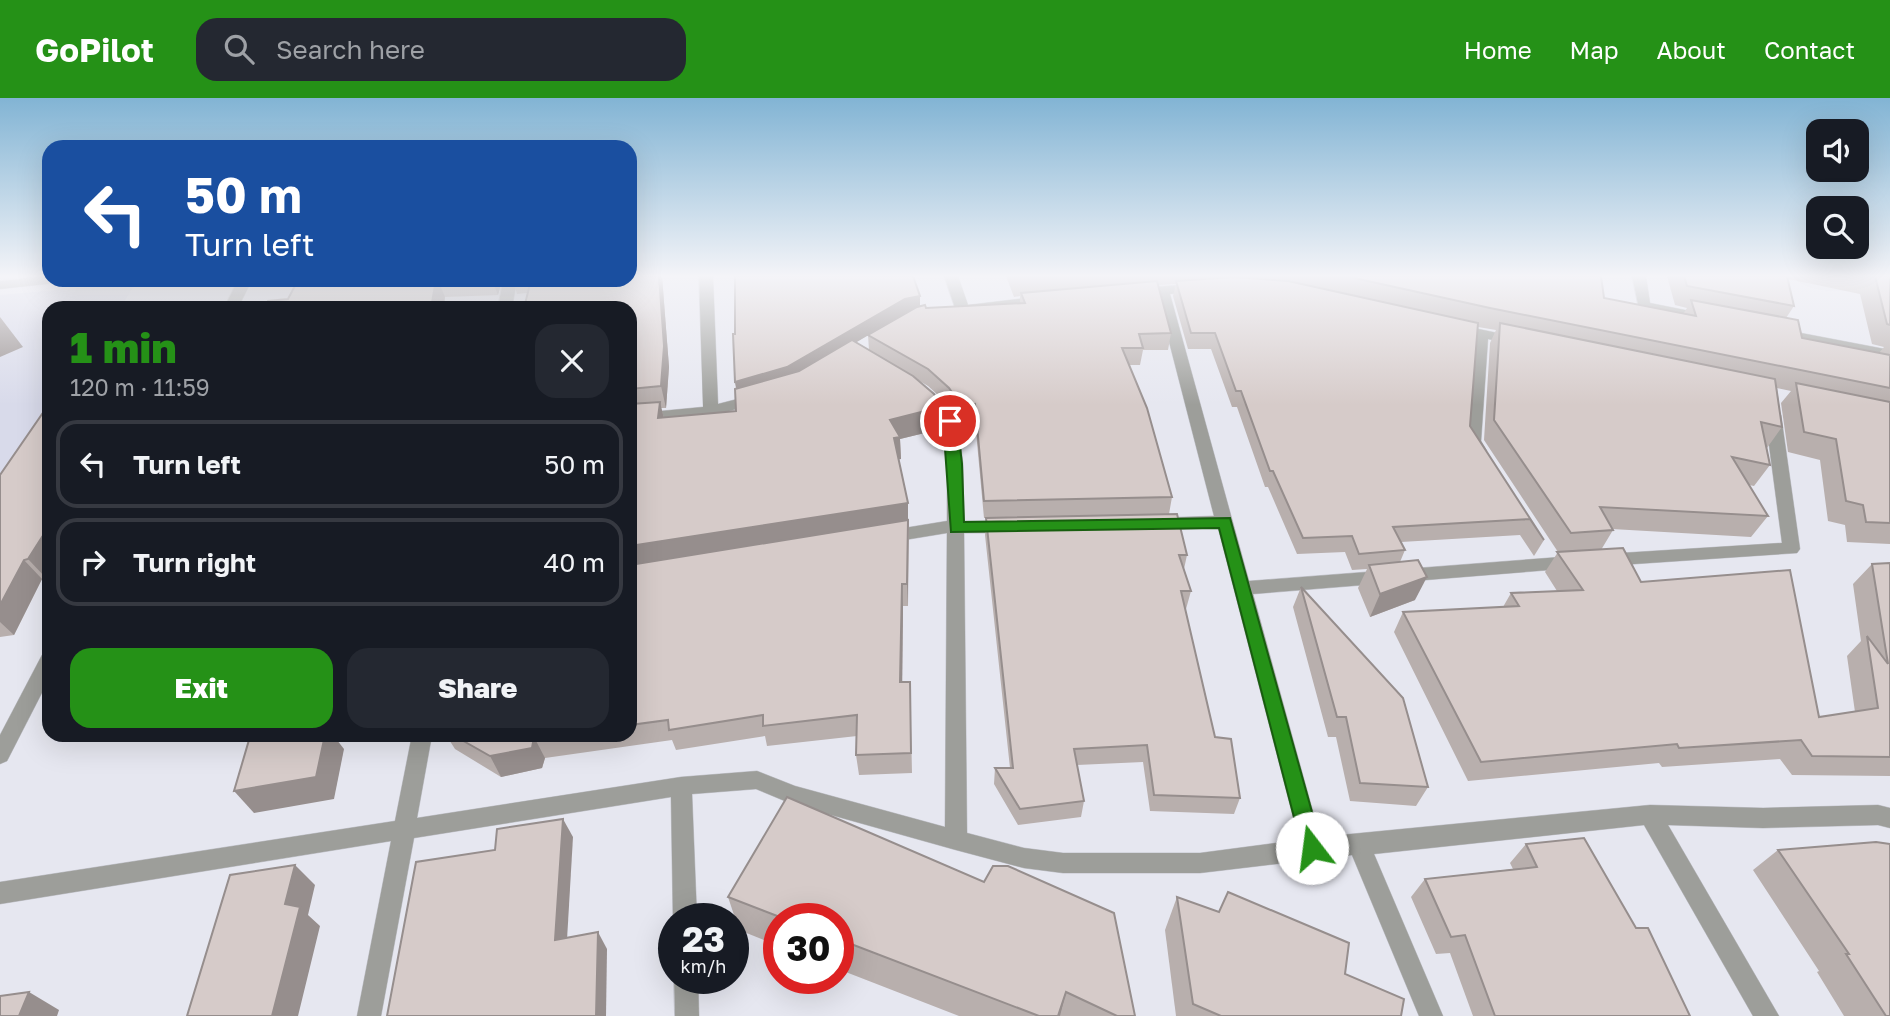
<!DOCTYPE html>
<meta charset="utf-8">
<style>
body{margin:0;font-family:"Golos Text",sans-serif;background:#242831;color:#f1f3f6;height:100vh;display:flex;flex-direction:column;font-size:26px;white-space:nowrap}
*{box-sizing:border-box;margin:0}
p{font-size:23px;color:#9ea1a6}
.icon{flex:none;width:38px;height:38px;fill:none;stroke:currentColor;stroke-width:2;stroke-linecap:round;stroke-linejoin:round}
.map{position:relative;flex:1;overflow:hidden}
.details{position:absolute;left:42px;top:203px;width:595px;height:441px;display:flex;flex-direction:column;background:#171b24;border-radius:21px;box-shadow:0 7px 28px #0002}
.details>*{flex:none}
.hud{position:absolute;left:42px;top:42px;width:595px;height:147px;border-radius:21px;box-shadow:0 7px 28px #0002;background:#1a4fa0;color:#fff;overflow:hidden}
.fabs{position:absolute;left:1806px;top:21px;display:grid;gap:14px}
.fabs a{display:grid;place-items:center;width:63px;height:63px;border-radius:14px;background:#171b24;box-shadow:0 7px 28px #0002;font-size:35px}
.speed{position:absolute;left:658px;top:805px;display:flex;gap:14px;font-size:35px;font-weight:700;text-align:center}
.speed>*{display:grid;place-content:center;width:91px;height:91px;border-radius:50%;background:#171b24;box-shadow:0 7px 28px #0002;line-height:1}
.speed small{font-size:18px;font-weight:400}
.speed .limit{border:10px solid #d22;background:#fff;color:#111}
.pin{position:absolute;display:grid;place-items:center;width:60px;height:60px;color:#fff;margin:-30px;border:4px solid #fff;border-radius:50%;box-shadow:0 2px 7px #0007}
.me{position:absolute;width:77px;margin:-38px;rotate:345deg;stroke-linejoin:round;filter:drop-shadow(0 0 5px #0008)}
.turn{display:flex;align-items:center;gap:24px;height:147px;padding:0 28px;font-size:32px}
.turn .icon{width:91px;height:91px;stroke-width:2.5}
.turn b{display:block;font-size:49px;line-height:60px}
.round{display:grid;place-items:center;flex:none;width:74px;height:74px;border-radius:21px;background:#242831}
.head{display:flex;align-items:center;justify-content:space-between;height:119px;padding:0 28px}
h1{font-size:42px;font-weight:800;line-height:52px;color:#259117}
.cta{display:flex;gap:14px;margin-top:auto;padding:14px 28px}
.cta a{flex:1;height:80px;border-radius:21px;background:#259117;color:#fff;font-size:28px;font-weight:800;line-height:80px;text-align:center}
.cta a+a{background:#242831;color:#f1f3f6}
ul{padding:0;list-style:none}
li{display:flex;align-items:center;gap:21px;height:88px;margin:0 14px 10px;padding:0 14px;border:4px solid #363941;border-radius:21px}
li div{flex:1}
li b{display:block;font-size:26px}
li em{font-style:normal}
header{display:flex;align-items:center;gap:42px;box-sizing:border-box;height:98px;padding:0 35px;background:#259117;color:#fff}
header strong{font-size:33px}
nav{display:flex;gap:38px;margin-inline-start:auto;font-size:24px}
.search{width:490px;height:63px;background:#242831;display:flex;align-items:center;gap:18px;box-sizing:border-box;padding:0 24px;border-radius:21px;color:#9ea1a6;font-size:26px}
.map>svg:first-child{display:block}
.built{fill:#d8daea}
.lines{fill:none;stroke-linecap:round;stroke-linejoin:round}
.minor-casing{stroke:#c3c4cc;stroke-width:1}
.minor{fill:#9d9e9a;fill-rule:evenodd}
.wall{fill:#b8afad;fill-rule:evenodd}
.shaded-wall{fill:#968e8d}
.building{fill:#d6cbc9;stroke:#968e8d;stroke-width:2}
.route{fill:#259117;stroke:#185e0f;stroke-width:2}
</style>
<header>
<strong>GoPilot</strong>
<div class="search"><svg class="icon" aria-label="search" viewBox="0 0 24 24"><circle cx="10" cy="10" r="6"/><path d="M15 15l6 6"/></svg>Search here</div>
<nav><a>Home</a><a>Map</a><a>About</a><a>Contact</a></nav>
</header>
<div class="map">
<svg width="1890" height="918" viewBox="0 0 1890 918">
<rect width="100%" height="100%" fill="#e6e7f0"/>
<polygon class="built" points="136,185 120,210 49,210 49,318 0,392 0,197"/>
<g class="lines">
<g class="minor-casing">
<g id="minor">
<polygon points="49,178 49,182 57,182 55,185 0,191 0,183"/>
<polygon points="699,178 713,178 718,306 757,296 765,301 762,304 711,318 630,326 630,316 703,309"/>
<polygon points="944,178 958,178 968,207 1043,198 1050,202 1043,206 962,214 955,210"/>
<polygon points="1632,178 1646,178 1650,205 1705,216 1712,220 1705,224 1639,211"/>
<polygon points="238,182 252,182 238,210 224,210"/>
<polygon points="503,182 517,182 512,210 498,210"/>
<polygon points="1197,186 1204,190 1202,193 1170,196 1249,483 1574,458 1580,459 1583,464 1580,469 1574,470 1253,496 1320,739 1650,707 1763,710 1878,707 1890,710 1890,730 1878,727 1763,730 1668,727 1779,918 1753,918 1644,727 1374,756 1443,918 1419,918 1352,757 1200,775 1063,775 1024,770 956,752 792,706 756,691 692,696 697,821 673,821 671,699 414,740 381,918 357,918 391,743 0,806 0,784 395,723 412,637 432,637 417,720 681,679 757,673 795,688 945,729 947,435 886,445 877,439 886,433 947,423 947,366 942,324 917,298 925,293 930,295 958,323 963,366 964,423 1008,423 1017,429 1008,435 964,435 967,735 1024,750 1063,755 1200,755 1299,742 1218,430 1155,432 1147,426 1155,420 1214,418 1157,197 1137,198 1130,194 1137,190"/>
<polygon points="1455,226 1521,240 1523,243 1516,247 1488,241 1481,343 1487,353 1479,358 1473,357 1465,343 1474,238 1450,233 1450,227"/>
<polygon points="1780,231 1890,252 1890,260 1775,238 1775,232"/>
<polygon points="1773,312 1781,317 1800,451 1797,455 1605,468 1599,467 1596,462 1599,457 1605,456 1782,445 1765,317"/>
<polygon points="49,554 49,581 7,663 0,666 0,637 42,557"/>
<polygon points="674,880 698,880 699,918 675,918"/>
</g>
</g>
<use href="#minor" class="minor"/>
</g>
<g class="wall">
<path d="M630,178h32l7,91 -3,41h-5l3,10 72,-7v-22l-1,-7 185,-76 6,2 94,-5v-7l-6,1 -8,-21h595l3,22 79,16 4,-6 -12,-3 -8,-29h223v268l-43,-2 -2,-17 -17,-4 -8,-61 -32,-8 -7,-49 10,-12 -14,-3 5,39 -15,21 3,17 -16,21 -5,-1 19,31 -17,21 -139,-8 1,1 -12,20 40,32 178,135 36,-5 -8,-56 14,-15 -8,-57 19,-20 18,-1v213l-98,-1 -12,-16 -118,8 -3,-4 -191,18 -74,-149 9,-20 100,-5 8,-14 46,-2 -12,-19 13,-20 -74,-112 6,-97 6,-13 -18,-3 -8,99 74,114 -10,16 -14,-21 -119,7 4,8 -5,12 15,38 -45,17 -12,-29 9,-19 -15,1 -7,-18 -48,2 -29,-67h-3l-28,-80h-5l-21,-58h-23l-15,-53 3,-12 -18,1 13,48 -3,17h-25l-3,15h-11l43,132 -3,17 18,41 -3,14 7,22 -5,18h-1l30,128 25,61 -6,16 -84,-3 -7,-49 -66,3 7,36 -3,16 -63,8 -24,-41 1,-16h15l-25,-233 1,-17h-2l-9,-97 -14,3 -12,-19 -21,-19 -10,-6 23,49 -41,10 1,20h-3l11,65 -1,82h-5l-1,76h8l2,91 -53,2 -3,-20 1,-19 -90,10 -2,-10 -89,14 -4,-10 -127,18 -3,10 -41,9 -46,-28 -9,-14h184v-427l-103,-15 -10,1 -4,-14h117zM1788,181l72,15 12,50 12,3 -5,6 -77,-15 -16,-20 8,-12zM907,214l-39,23 1,15 -13,-8z"/>
<polygon points="298,182 502,182 498,197 445,199 288,201"/>
<polygon points="49,306 49,475 46,480 42,481 14,537 0,539 0,377"/>
<polygon points="1301,489 1428,689 1416,708 1350,703 1336,639 1328,639 1293,509"/>
<polygon points="1526,746 1636,830 1690,918 1473,918 1450,855 1436,856 1411,799 1425,781 1513,771 1510,765"/>
<polygon points="1890,746 1890,918 1844,918 1817,874 1819,873 1753,772 1778,752"/>
<polygon points="984,784 1135,918 959,918 838,871 838,821 779,821 779,848 739,832 728,799"/>
<polygon points="1177,799 1345,876 1401,918 1176,918 1165,832"/>
</g>
<g class="shaded-wall">
<polygon points="659,178 662,178 669,269 666,310 661,288"/>
<polygon points="436,182 438,182 445,199 444,210 431,210"/>
<polygon points="492,182 502,182 498,197"/>
<polygon points="920,198 920,211 906,215 789,284 738,298 735,284 905,201"/>
<polygon points="0,219 23,249 0,259"/>
<polygon points="660,304 665,325 658,320"/>
<polygon points="975,306 975,323 961,326 962,309"/>
<polygon points="941,309 941,331 900,341 901,361 895,362 890,322"/>
<polygon points="908,405 908,508 907,486 630,470 630,448"/>
<polygon points="49,428 49,475 46,480 28,461"/>
<polygon points="24,462 42,481 14,537 0,524 0,507"/>
<polygon points="1427,479 1415,502 1370,519 1380,496"/>
<polygon points="902,486 903,508 902,605 900,584"/>
<polygon points="325,637 333,637 344,651 334,701 254,715 234,693"/>
<polygon points="534,639 545,660 542,670 501,679 490,658"/>
<polygon points="563,721 573,739 566,859 555,842"/>
<polygon points="295,767 315,787 308,817 320,828 298,918 272,918 285,806"/>
<polygon points="598,834 607,851 606,918 596,918"/>
<polygon points="29,894 59,912 57,918 19,918"/>
<polygon points="1066,894 1060,918 1058,918"/>
</g>
<g class="building">
<polygon points="630,178 659,178 664,248 661,288 630,291 630,210 524,210 531,182 630,182"/>
<polygon points="735,178 913,178 920,198 905,201 787,269 735,284 733,236 735,236"/>
<polygon points="1345,178 1601,178 1604,200 1696,218 1691,202 1798,222 1802,240 1890,257 1890,290 1490,210"/>
<polygon points="1684,178 1787,178 1794,208 1687,188"/>
<polygon points="1875,178 1890,178 1890,227 1887,226"/>
<polygon points="1234,179 1288,183 1478,225 1470,328 1544,442 1530,421 1393,429 1405,452 1359,456 1352,438 1303,440 1273,373 1270,373 1241,293 1236,293 1215,235 1191,235 1176,183"/>
<polygon points="298,182 436,182 431,210 265,210 268,203 288,201"/>
<polygon points="1157,183 1171,235 1139,236 1143,250 1122,250 1147,310 1172,399 984,403 975,306 962,309 949,290 928,271 868,237 917,209 925,207 926,210 1025,205 1021,195"/>
<polygon points="1500,225 1775,281 1782,329 1761,324 1770,367 1732,359 1768,418 1600,409 1613,432 1571,435 1494,322"/>
<polygon points="852,242 913,278 934,296 941,309 890,322 900,339 894,340 908,405 630,448 630,306 660,304 658,320 736,313 735,291 799,273"/>
<polygon points="1796,285 1890,304 1890,425 1866,424 1863,407 1846,403 1836,341 1804,334"/>
<polygon points="49,306 49,428 28,461 24,462 0,507 0,377"/>
<polygon points="1177,416 1187,457 1179,457 1191,493 1181,493 1215,639 1231,641 1240,700 1154,697 1147,647 1074,651 1084,703 1020,711 995,670 1013,670 986,420"/>
<polygon points="908,422 907,486 902,486 900,584 910,584 911,655 856,657 857,617 763,628 763,617 669,632 668,622 630,627 630,467"/>
<polygon points="1623,450 1641,484 1790,472 1819,619 1878,610 1867,538 1888,566 1872,466 1890,465 1890,659 1812,658 1801,642 1679,650 1677,646 1481,664 1403,514 1519,508 1511,495 1583,492 1557,454"/>
<polygon points="1418,462 1427,479 1380,496 1369,467"/>
<polygon points="1301,489 1403,600 1428,689 1360,685 1346,619 1337,619"/>
<polygon points="279,637 325,637 316,679 234,693 249,642"/>
<polygon points="453,637 553,637 534,639 532,650 490,658"/>
<polygon points="787,699 984,784 993,768 1008,768 1114,815 1135,918 1117,918 1066,894 1058,918 1039,918 838,841 838,821 785,821 728,799"/>
<polygon points="563,721 555,842 598,834 596,918 387,918 416,764 495,752 497,731"/>
<polygon points="1584,740 1636,830 1648,830 1690,918 1495,918 1465,837 1451,839 1425,781 1537,769 1526,746"/>
<polygon points="1876,744 1890,746 1890,918 1886,918 1846,856 1849,856 1778,752"/>
<polygon points="295,767 285,806 300,809 272,918 187,918 230,777"/>
<polygon points="1228,794 1349,845 1345,876 1404,901 1401,918 1221,918 1193,906 1177,799 1219,814"/>
<polygon points="29,894 19,918 0,918 0,898"/>
</g>
<linearGradient id="sky" x2="0" y2="1"><stop stop-color="#82b4d4"/><stop offset="0.58" stop-color="#f4f4f8"/><stop offset="1" stop-color="#f4f4f8" stop-opacity="0"/></linearGradient>
<rect width="1890" height="307" fill="url(#sky)"/>
<polygon class="route" points="950,319 957,323 962,366 964,424 1230,420 1322,750 1319,757 1312,760 1305,757 1302,750 1219,430 951,434 943,323"/>
</svg>
<div class="fabs">
<a><svg class="icon" aria-label="sound" viewBox="0 0 24 24"><path d="M4 9h4l5-4v14l-5-4H4zM17 9q2 3 0 6"/></svg></a>
<a><svg class="icon" aria-label="search" viewBox="0 0 24 24"><circle cx="10" cy="10" r="6"/><path d="M15 15l6 6"/></svg></a>
</div>
<div class="speed"><div>23<small>km/h</small></div><div class="limit">30</div></div>
<div class="pin" style="left:950px;top:323px;background:#d93025"><svg class="icon" aria-label="arrive" viewBox="0 0 24 24"><path d="M6 21V4h12l-3 4 3 4H6"/></svg></div>
<svg class="me" style="left:1312px;top:750px" viewBox="-20 -20 40 40"><circle r="19" fill="#fff"/><path d="M0-13L10 11 0 6-10 11z" fill="#259117"/></svg>
<div class="hud">
<div class="turn"><svg class="icon" aria-label="left" viewBox="0 0 24 24"><path d="M17 20v-9H6M10 6l-5 5 5 5"/></svg><div><b>50 m</b>Turn left</div></div>
</div>
<section class="details">
<div class="head"><div><h1>1 min</h1><p>120 m · 11:59</p></div><a class="round"><svg class="icon" aria-label="close" viewBox="0 0 24 24"><path d="M6 6l12 12M18 6L6 18"/></svg></a></div>
<ul>
<li><svg class="icon" aria-label="left" viewBox="0 0 24 24"><path d="M17 20v-9H6M10 6l-5 5 5 5"/></svg><div><b>Turn left</b></div><em>50 m</em></li>
<li><svg class="icon" aria-label="right" viewBox="0 0 24 24"><path d="M7 20v-9h11M14 6l5 5-5 5"/></svg><div><b>Turn right</b></div><em>40 m</em></li>
</ul>
<div class="cta"><a>Exit</a><a>Share</a></div>
</section>
</div>
